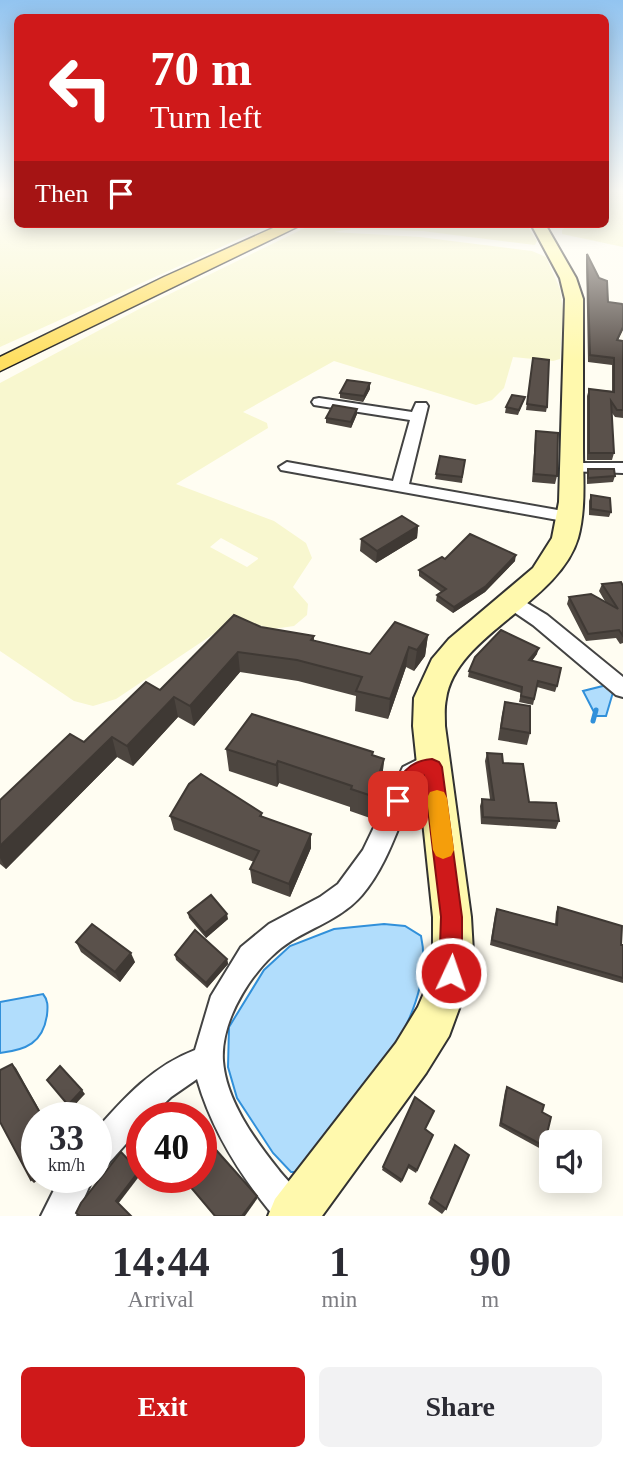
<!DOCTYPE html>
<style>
body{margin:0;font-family:Georgia,serif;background:#f2f2f3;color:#2b2b33;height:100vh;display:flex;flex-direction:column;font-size:26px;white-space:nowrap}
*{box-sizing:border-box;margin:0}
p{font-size:23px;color:#7c7c81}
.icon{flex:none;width:38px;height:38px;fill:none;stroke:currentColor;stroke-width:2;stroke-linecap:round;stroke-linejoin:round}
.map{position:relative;height:1216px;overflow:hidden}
.details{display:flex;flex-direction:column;background:#fff;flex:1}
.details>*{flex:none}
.top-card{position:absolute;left:14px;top:14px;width:595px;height:214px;border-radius:10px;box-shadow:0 4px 18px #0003;background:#cf191a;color:#fff;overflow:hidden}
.tools{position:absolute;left:539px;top:1130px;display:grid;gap:14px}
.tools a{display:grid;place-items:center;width:63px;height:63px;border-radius:10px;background:#fff;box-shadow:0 4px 18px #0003;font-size:35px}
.speed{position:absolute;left:21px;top:1102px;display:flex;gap:14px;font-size:35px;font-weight:700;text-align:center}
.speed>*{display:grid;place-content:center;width:91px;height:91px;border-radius:50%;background:#fff;box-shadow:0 4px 18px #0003;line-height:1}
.speed small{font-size:18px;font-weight:400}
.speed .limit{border:10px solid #d22;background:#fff;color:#111}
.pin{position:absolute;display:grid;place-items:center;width:60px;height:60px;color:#fff;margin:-30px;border-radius:14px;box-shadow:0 4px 10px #0006}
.me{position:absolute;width:77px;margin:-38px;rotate:3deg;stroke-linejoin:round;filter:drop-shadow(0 0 5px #0008)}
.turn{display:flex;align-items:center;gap:24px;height:147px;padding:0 21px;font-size:32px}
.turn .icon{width:91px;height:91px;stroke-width:2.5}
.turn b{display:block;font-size:49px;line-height:60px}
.then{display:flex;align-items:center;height:66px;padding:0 21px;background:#0003;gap:14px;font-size:26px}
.eta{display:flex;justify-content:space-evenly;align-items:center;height:119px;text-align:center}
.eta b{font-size:42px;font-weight:700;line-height:49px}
.primary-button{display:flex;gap:14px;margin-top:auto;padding:14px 21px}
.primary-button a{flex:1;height:80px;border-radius:10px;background:#cf191a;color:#fff;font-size:28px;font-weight:700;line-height:80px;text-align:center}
.primary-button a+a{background:#f2f2f3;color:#2b2b33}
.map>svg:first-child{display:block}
.farmland{fill:#f8f7cf;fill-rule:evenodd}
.water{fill:#b1ddfc;stroke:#3190da;stroke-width:2}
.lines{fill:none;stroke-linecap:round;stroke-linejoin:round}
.stream{stroke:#3190da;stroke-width:5}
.street-casing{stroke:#434343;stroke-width:4}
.secondary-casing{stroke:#323232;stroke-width:4}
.primary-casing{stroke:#212121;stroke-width:3}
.street{fill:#fff;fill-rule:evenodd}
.secondary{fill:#fff9ad;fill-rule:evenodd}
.primary{fill:#ffdf62;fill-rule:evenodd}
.wall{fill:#4d4640}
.shaded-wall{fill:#3f3934}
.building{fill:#5a514b;stroke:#3f3934;stroke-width:2}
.route{fill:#cf191a;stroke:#871011;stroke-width:2}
.slow{fill:#f59e0b}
</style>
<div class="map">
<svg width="623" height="1216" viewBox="0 0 623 1216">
<rect width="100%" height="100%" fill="#fffdf2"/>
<g class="farmland">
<polygon points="606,190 623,190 623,247 562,234 562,230 571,224 606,224"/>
<polygon points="0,197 17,198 18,224 242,224 261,229 0,347"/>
<path d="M313,224h213l11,17 -2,4 -113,-14 -70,-2 -18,3 86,5 112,14 14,6 14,32 3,22 -3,48 -7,2 -40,-4 -9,31 -12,12 -16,5 -142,-44 -91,51 24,11 1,5 -92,56 98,37 32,22 6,15 -19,29 15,17 -1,11 -13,11 -21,3 -37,-10 -120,80 -23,7 -19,-5 -74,-50v-268l141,-75zM221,538l37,20v1l-11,8 -37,-20z"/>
</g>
<g class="water">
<polygon points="611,684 614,689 606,716 596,716 583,691"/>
<path d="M384,924l21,2 16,10c18,82 -72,175 -119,236h-11l-18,-19 -36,-55 -9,-31 1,-40 35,-57 26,-24 44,-17z"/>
<path d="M43,994c5,6 5,12 4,21 -4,28 -21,35 -47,38v-51z"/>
</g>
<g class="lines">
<polyline class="stream" points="593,721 596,710"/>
<g class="street-casing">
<g id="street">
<polygon points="319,398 412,412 416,403 426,403 428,406 409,484 569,512 578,517 569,522 281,470 279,467 287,462 393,481 410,420 314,405 312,402 314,399"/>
<polygon points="571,463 623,463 623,473 565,471 563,468"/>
<polygon points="512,594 547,615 623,677 623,697 616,695 533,625 505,606 502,601 505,596"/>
<path d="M432,757l8,3 4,7 -4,7 -21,7c-19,37 -29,81 -57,114 -19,22 -46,31 -71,46 -35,22 -71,77 -68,120 3,39 31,78 55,108 10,14 31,29 32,47h-36l-6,-7c-31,-39 -57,-81 -71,-130l-26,18 -22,21h-7v8l-35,39 -11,5v-40c29,-33 57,-64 99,-80l16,-54 30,-49 28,-23 51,-27 18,-13 25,-34 40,-83 18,-9z"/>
<polygon points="60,1178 93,1178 76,1216 41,1216"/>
</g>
</g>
<g class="secondary-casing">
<path id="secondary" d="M531,224h14l31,54 7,21c0,50 0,99 0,149 0,29 3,61 -5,90 -19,65 -123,97 -132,161 -2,9 -1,18 -1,27l26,191 2,35 -5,32 -19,52 -23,37 -104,143h-54l7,-17 121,-156 22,-36 10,-23 5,-32v-35l-20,-191 1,-28 18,-39 17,-20 84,-71 19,-30 7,-36 6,-203 -5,-21z"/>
</g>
<g class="primary-casing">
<polygon id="primary" points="282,224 303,224 0,371 0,357 164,277"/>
</g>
<use href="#street" class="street"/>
<use href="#secondary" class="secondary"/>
<use href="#primary" class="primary"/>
</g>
<g class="wall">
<polygon points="587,254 608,302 623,306 623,330 618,340 623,341 623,418 615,417 612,413 614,453 612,460 587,460 587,396 589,389 612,391 612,365 588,362 586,260"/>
<polygon points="533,358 547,407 546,412 526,410"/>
<polygon points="370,383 370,389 363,402 340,398 340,393"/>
<polygon points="523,402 518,415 505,413 506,407"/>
<polygon points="357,414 351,428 326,423 326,418"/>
<polygon points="536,431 557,476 555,484 532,482 535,438"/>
<polygon points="440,456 465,460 462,483 435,479"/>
<polygon points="588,469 615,476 613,482 587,484 587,474"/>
<polygon points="591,495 611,512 609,517 589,515 589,501"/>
<polygon points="418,526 417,538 376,563 360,551 361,539"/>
<polygon points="445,559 515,561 485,592 453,613 436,601 437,595 441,592 419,576 419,570"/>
<polygon points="602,584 623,586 623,643 620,644 616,638 586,641 567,604 569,597 606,603 599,591"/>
<polygon points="261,627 314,636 314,641 370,654 428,635 425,656 414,671 406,667 388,719 355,711 356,696 298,681 240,672 194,726 178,717 133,766 117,757 6,869 0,864 0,800 160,690"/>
<polygon points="537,654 532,661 557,686 555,692 537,687 533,705 519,702 521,693 468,677 469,671"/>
<polygon points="505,702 530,733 527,745 498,740 502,714"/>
<polygon points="226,749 373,752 373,755 384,759 382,781 370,818 350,811 350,807 279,783 277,787 229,771"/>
<polygon points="487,753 503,763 529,802 559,821 556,829 481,824 480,806 482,799 490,799 485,761"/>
<polygon points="262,813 262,816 311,848 290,897 252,883 250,869 254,862 174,830 170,816"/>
<polygon points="558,907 623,945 623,983 490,945 495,914 497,909 555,924 556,912"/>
<polygon points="188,913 228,919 206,938 189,918"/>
<polygon points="76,942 135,962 120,982 81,952"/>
<polygon points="175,955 227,959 228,964 207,988 176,960"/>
<polygon points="507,1087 542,1112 544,1146 541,1149 499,1126 505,1091"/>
<polygon points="425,1129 433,1135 416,1173 408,1168 401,1183 382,1170 383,1167"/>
<polygon points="455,1145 446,1209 442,1214 428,1204"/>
</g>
<g class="shaded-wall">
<polygon points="370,383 370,389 363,402 364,396"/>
<polygon points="357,409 357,414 351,428 351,422"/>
<polygon points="418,526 417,538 376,563 377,551"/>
<polygon points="516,555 515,561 485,592 453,613 454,607"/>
<polygon points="428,635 425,656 414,671 417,650"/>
<polygon points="409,647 406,667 388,719 390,699"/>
<polygon points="539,648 537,654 528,666 529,660"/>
<polygon points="238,652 240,672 194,726 190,706"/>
<polygon points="174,697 178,717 133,766 127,746"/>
<polygon points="112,737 117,757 6,869 0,858 0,846"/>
<polygon points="384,759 382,781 370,818 372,796"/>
<polygon points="278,761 279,783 277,787 276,765"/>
<polygon points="311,834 311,848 290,897 289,884"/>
<polygon points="227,914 228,919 206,938 205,933"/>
<polygon points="131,953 135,962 120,982 115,972"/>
<polygon points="227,959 228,964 207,988 206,983"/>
<polygon points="12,1064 16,1068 44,1118 43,1118"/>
<polygon points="82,1090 85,1094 71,1109 68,1105"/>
<polygon points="139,1171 141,1174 118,1204 116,1201"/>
<polygon points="37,1175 37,1178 40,1178 34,1183 31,1180"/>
<polygon points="257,1196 257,1199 245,1216 242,1216"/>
</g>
<g class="building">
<polygon points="587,254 599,278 607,281 608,302 622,304 623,306 623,327 617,340 623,341 623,410 617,410 611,401 614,453 589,453 589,389 614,392 614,358 590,355"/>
<polygon points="533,358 549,360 547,407 527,404"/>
<polygon points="347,380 370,383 364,396 340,393"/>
<polygon points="512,395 525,397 519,410 506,407"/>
<polygon points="333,405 357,409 351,422 326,418"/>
<polygon points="536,431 558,433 557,476 534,474"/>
<polygon points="440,456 465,460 462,477 436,474"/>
<polygon points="588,469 614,469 615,476 588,478"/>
<polygon points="591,495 610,498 611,512 591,509"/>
<polygon points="402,516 418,526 377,551 361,539"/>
<polygon points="470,534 516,555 486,586 454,607 437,595 446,589 419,570 442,557 445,559"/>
<polygon points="621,582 623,586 623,636 619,630 588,634 569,597 591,594 618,609 602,584"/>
<polygon points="234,615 261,627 314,636 311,640 370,654 395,622 428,635 417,650 409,647 390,699 356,691 362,677 297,660 238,652 190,706 174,697 127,746 112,737 0,846 0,800 70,734 84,742 146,682 160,690"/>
<polygon points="501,630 539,648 529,660 561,668 557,686 538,681 534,699 521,696 522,687 469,671 475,657"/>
<polygon points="505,702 530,706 530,733 501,728"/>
<polygon points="252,714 373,752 372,755 384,759 372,796 351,789 352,786 278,761 276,765 226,749"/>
<polygon points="487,753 502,754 503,763 523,764 529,802 556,803 559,821 483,817 482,799 494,800"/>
<polygon points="201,774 262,813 260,816 311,834 289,884 250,869 259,851 170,816 189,784"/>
<polygon points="211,895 227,914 205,933 188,913"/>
<polygon points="558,907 622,926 621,945 623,945 623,978 492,940 497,909 557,925"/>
<polygon points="92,924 131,953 115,972 76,942"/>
<polygon points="195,930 227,959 206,983 175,955"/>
<polygon points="12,1064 43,1118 37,1118 37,1175 31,1180 0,1122 0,1070"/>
<polygon points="60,1066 82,1090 68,1105 47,1080"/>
<polygon points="507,1087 544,1105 542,1112 551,1117 544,1146 501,1123"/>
<polygon points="415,1097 434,1111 425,1129 433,1135 417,1170 409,1165 402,1180 383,1167"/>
<polygon points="201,1133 257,1196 242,1216 215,1216 183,1178 201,1178"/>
<polygon points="455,1145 469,1155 446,1209 431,1198"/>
<polygon points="121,1152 139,1171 116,1201 131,1216 80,1216 76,1213 81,1203"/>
</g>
<linearGradient id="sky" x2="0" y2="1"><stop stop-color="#92c4f0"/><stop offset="0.53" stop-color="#fffef9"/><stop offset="1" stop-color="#fffef9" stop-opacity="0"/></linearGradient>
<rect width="623" height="360" fill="url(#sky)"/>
<path class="route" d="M432,759l7,3 3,5 20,150v56l-3,8 -8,3 -9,-3 -3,-8 2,-56 -17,-141 -6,4 -13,27 -7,3 -7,-3 -3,-6c11,-23 17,-40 44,-42z"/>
<polygon class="slow" points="437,790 444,792 447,798 454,850 451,856 443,859 436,856 433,850 427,798 430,792"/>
</svg>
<div class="tools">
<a><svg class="icon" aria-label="sound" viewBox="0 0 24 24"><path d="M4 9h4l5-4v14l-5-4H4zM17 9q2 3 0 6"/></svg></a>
</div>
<div class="speed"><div>33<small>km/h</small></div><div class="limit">40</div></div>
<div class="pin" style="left:398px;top:801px;background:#d93025"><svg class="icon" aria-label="arrive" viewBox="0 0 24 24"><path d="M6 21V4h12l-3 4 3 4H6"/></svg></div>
<svg class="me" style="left:451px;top:973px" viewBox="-20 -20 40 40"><circle r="17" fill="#cf191a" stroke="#fff" stroke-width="3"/><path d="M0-11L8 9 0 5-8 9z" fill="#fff"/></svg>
<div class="top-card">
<div class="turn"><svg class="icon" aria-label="left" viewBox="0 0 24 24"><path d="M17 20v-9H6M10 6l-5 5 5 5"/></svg><div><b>70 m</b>Turn left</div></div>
<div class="then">Then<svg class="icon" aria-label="arrive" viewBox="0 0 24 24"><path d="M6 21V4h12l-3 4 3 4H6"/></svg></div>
</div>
</div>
<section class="details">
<div class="eta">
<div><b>14:44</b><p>Arrival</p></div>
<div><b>1</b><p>min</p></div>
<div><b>90</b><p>m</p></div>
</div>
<div class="primary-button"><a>Exit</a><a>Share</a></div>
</section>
